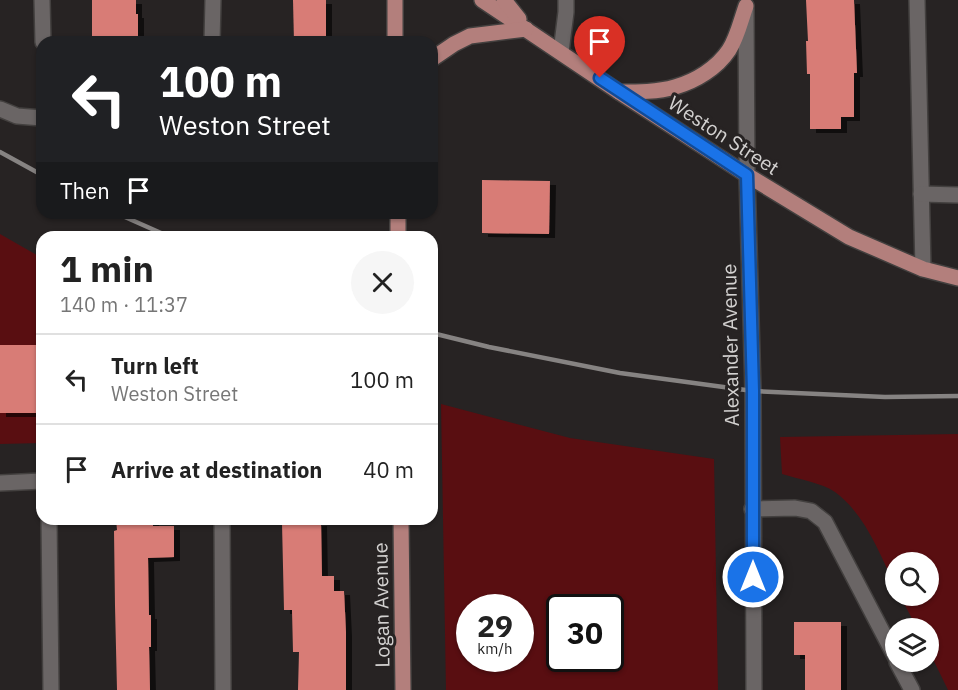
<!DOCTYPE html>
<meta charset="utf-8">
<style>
body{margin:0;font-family:"IBM Plex Sans",sans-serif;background:#f6f6f6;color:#222;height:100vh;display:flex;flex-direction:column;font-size:22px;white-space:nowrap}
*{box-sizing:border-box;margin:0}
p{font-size:20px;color:#767676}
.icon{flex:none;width:33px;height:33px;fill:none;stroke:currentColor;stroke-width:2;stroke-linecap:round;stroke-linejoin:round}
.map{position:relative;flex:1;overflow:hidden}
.side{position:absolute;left:36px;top:231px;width:402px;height:294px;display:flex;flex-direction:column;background:#fff;border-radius:18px;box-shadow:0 2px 4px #0004}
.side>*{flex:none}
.hud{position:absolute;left:36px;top:36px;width:402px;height:183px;border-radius:18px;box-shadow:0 2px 4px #0004;background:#202124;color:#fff;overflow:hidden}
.tools{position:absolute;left:885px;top:552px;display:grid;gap:12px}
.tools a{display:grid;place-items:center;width:54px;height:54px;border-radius:50%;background:#fff;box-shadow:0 2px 4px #0004;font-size:30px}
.speed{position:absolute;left:456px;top:594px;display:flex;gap:12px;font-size:30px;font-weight:700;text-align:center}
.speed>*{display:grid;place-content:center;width:78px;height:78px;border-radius:50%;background:#fff;box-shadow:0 2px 4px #0004;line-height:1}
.speed small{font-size:15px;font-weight:400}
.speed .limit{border:3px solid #111;border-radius:9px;background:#fff;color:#111}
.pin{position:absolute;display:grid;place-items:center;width:51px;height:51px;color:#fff;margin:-62px -26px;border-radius:50% 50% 50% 0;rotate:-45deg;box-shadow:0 0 6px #0007}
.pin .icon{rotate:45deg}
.me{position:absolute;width:66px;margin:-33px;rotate:0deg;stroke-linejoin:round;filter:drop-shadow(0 0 4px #0008)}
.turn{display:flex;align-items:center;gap:21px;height:126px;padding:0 24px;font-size:27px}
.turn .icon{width:78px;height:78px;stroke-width:2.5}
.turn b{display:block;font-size:42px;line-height:51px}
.then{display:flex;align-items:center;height:57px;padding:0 24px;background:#0003;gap:12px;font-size:22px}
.round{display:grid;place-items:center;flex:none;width:63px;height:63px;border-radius:32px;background:#f6f6f6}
.head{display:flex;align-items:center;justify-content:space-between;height:102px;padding:0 24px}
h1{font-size:36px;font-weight:800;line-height:45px}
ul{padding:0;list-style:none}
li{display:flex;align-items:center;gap:18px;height:90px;padding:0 24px;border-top:2px solid #e0e0e0}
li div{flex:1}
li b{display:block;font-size:22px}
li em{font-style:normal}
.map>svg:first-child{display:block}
.green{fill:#590e11;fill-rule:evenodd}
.building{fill:#d87c76;filter:url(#shadow)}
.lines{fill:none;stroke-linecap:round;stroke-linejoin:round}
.minor-casing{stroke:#43403f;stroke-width:18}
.major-casing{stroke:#43403f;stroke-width:18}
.minor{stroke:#6a6565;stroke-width:15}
.major{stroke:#b37f7c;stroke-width:15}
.rail{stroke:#868382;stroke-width:4.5}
.route-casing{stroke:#114b97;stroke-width:15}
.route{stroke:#1a73e8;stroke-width:10}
.labels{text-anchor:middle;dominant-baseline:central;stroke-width:6;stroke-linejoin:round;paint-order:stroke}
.street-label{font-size:20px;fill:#d3d1d0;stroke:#272323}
</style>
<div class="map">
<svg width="958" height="690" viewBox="0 0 958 690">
<defs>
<filter id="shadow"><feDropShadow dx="6" dy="4" stdDeviation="0" flood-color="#0009"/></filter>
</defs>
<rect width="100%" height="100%" fill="#272323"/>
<g class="green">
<polygon points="0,234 42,258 42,443 0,444"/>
<path d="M441,404l129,34 144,21 4,231h-272zM470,608h50v50h-50zM560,608h50v50h-50z"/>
<path d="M958,434v256h-10l-19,-39 -1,-23h-11l-17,-32h28v-34h-32l-1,24c-15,-32 -30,-72 -60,-94 -13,-9 -37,-13 -53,-18l-2,-37z"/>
</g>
<g class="building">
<polygon points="92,0 136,0 136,14 138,14 138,38 92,38"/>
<polygon points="293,0 326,0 326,42 294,42"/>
<polygon points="806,0 854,0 857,73 854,73 854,117 841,117 841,129 810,129 810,74 807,74 806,41 808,41"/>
<polygon points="482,180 550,181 549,234 482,233"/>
<polygon points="0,345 38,345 39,413 0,413"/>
<polygon points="116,519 153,519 153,526 174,526 174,557 148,558 149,615 151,615 151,647 149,647 150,690 117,690 115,606 114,531 117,530"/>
<polygon points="321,522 322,576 334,576 334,591 344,591 346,632 346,690 298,690 299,652 293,652 292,610 284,610 282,523"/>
<polygon points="794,622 841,622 841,690 805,690 805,655 794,655"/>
</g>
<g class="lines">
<g class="minor-casing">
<g id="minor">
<polyline points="42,0 43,42"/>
<polyline points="917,0 923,269"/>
<polyline points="746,9 747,175 753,391 754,690"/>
<polyline points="212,42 213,0"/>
<polyline points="561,52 566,12 566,0"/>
<polyline points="0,109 17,116 42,118"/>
<polyline points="921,194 958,195"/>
<polyline points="0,483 42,481"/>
<polyline points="752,509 795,508 811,511 825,522 896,658"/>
<polyline points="49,519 51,690"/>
<polyline points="222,519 223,690"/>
<polyline points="897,662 912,690"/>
</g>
</g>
<g class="major-casing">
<g id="major">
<polyline points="395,0 395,42"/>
<polyline points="482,0 619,92 747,175 849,237 923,269 958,278"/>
<polyline points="504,0 519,19"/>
<polyline points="432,59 454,44 470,36 526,29"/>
<path d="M619,92c18,0 39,0 56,-5 21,-6 42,-19 54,-37 8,-12 12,-30 17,-44"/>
<polyline points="398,213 398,237"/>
<polyline points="401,519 403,690"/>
</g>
</g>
<use href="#minor" class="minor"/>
<use href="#major" class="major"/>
<g class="rail">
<polyline points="0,152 42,175"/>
<polyline points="116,213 170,237"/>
<polyline points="432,333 489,347 620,373 753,391 885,397 958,396"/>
</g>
</g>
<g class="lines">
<g class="route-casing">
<polyline id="route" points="600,78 747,175 753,391 753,577"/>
</g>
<use href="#route" class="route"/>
</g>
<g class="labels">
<g class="street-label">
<text transform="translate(724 135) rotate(33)">Weston Street</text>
<text transform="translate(730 345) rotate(-91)">Alexander Avenue</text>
<text transform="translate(381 605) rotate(-91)">Logan Avenue</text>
</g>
</g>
</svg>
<div class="tools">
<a><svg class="icon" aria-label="search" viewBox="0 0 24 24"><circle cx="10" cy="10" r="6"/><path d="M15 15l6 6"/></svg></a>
<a><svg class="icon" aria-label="layers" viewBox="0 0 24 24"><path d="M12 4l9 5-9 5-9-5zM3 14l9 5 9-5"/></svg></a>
</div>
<div class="speed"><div>29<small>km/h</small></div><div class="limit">30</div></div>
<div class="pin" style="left:600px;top:78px;background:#d93025"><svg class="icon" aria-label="arrive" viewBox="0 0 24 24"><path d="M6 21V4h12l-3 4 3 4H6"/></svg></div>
<svg class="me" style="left:753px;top:577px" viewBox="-20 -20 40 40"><circle r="17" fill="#1a73e8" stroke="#fff" stroke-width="3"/><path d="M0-11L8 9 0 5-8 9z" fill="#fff"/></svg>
<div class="hud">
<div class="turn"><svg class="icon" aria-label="left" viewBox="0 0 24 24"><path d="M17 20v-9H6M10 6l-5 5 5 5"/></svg><div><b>100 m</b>Weston Street</div></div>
<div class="then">Then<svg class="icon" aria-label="arrive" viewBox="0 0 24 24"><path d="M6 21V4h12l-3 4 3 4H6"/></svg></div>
</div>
<section class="side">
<div class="head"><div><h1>1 min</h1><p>140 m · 11:37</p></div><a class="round"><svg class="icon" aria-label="close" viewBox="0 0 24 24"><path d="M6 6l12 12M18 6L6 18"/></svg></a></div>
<ul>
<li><svg class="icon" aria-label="left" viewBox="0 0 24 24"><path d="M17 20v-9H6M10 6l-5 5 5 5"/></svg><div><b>Turn left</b><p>Weston Street</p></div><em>100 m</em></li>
<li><svg class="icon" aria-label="arrive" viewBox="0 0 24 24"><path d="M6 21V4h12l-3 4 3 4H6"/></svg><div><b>Arrive at destination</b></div><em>40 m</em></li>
</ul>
</section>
</div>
